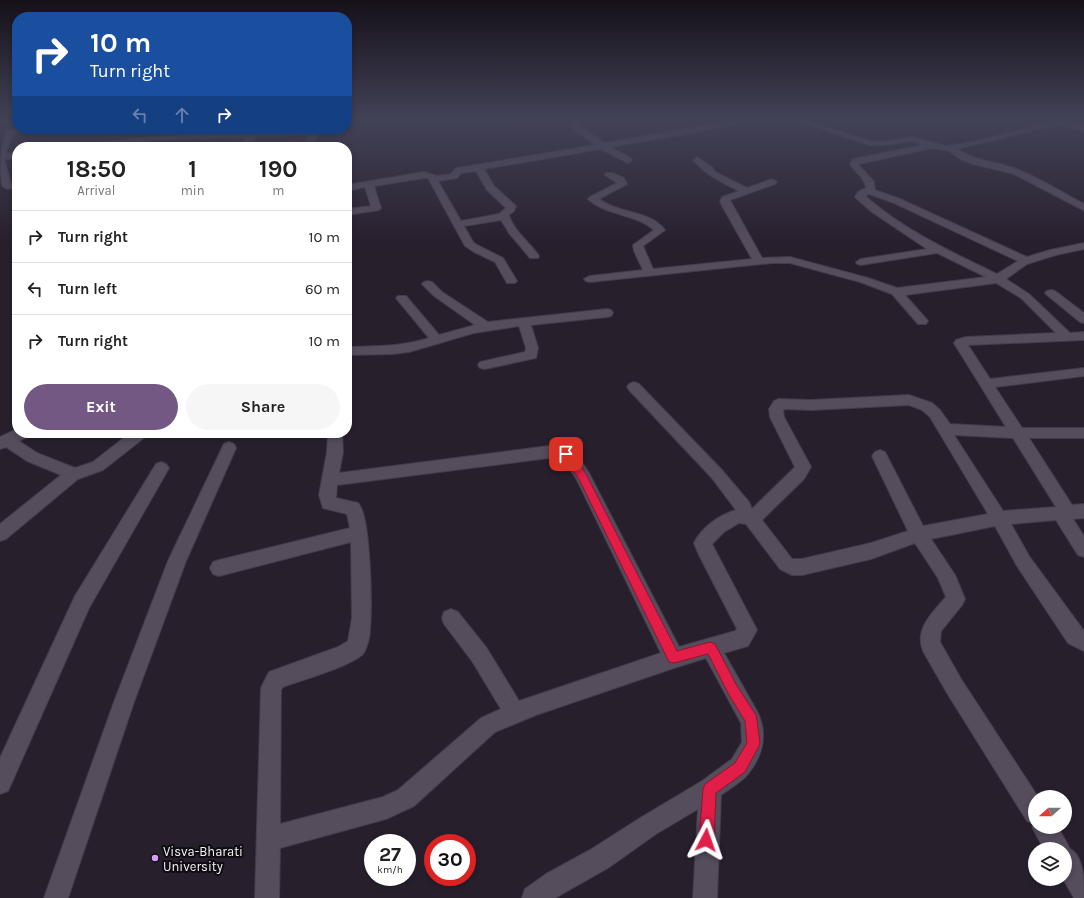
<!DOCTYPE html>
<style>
body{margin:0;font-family:Karla,sans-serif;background:#f6f6f6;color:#222;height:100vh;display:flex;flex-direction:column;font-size:15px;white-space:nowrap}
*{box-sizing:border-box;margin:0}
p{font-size:13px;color:#767676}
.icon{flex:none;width:22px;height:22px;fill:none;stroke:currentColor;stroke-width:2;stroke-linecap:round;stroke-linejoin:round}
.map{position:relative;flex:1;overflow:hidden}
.drawer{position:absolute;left:12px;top:142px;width:340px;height:296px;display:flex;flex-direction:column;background:#fff;border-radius:16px;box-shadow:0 2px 6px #0003}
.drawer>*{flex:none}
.guide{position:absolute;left:12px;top:12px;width:340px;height:122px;border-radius:16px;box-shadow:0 2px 6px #0003;background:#1a4fa0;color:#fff;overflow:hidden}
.needle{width:26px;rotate:249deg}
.buttons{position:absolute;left:1028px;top:790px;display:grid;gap:8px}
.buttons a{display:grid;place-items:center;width:44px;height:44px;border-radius:50%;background:#fff;box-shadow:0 2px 6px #0003;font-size:20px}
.speed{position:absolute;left:364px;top:834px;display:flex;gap:8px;font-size:20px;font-weight:700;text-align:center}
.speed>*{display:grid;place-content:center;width:52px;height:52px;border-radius:50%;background:#fff;box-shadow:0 2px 6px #0003;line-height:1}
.speed small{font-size:10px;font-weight:400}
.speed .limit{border:6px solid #d22;background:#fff;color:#111}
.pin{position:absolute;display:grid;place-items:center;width:34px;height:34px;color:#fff;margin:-17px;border-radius:8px;box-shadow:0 2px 6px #0006}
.me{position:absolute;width:44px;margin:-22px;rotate:4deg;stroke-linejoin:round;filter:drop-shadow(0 0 3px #0008)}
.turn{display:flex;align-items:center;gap:14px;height:84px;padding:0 12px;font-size:18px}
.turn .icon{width:52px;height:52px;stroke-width:2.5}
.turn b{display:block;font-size:28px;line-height:34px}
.lanes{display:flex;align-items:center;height:38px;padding:0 12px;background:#0003;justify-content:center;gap:20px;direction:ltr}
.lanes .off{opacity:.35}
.eta{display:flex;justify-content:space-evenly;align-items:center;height:68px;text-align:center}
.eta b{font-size:24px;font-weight:700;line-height:28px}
.action{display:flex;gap:8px;margin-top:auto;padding:8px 12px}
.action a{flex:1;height:46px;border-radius:24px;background:#735883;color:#fff;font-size:16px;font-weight:700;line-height:46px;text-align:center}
.action a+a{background:#f6f6f6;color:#222}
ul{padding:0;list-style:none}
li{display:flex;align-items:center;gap:12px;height:52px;padding:0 12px;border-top:1px solid #e0e0e0}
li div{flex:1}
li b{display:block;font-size:15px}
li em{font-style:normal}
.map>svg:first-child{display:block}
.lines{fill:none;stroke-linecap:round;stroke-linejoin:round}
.minor-casing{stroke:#433c48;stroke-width:2}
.tertiary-casing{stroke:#433c48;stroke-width:2}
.minor{fill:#554c5c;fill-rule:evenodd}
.tertiary{fill:#554c5c;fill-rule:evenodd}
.route{fill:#e11d48;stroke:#92132f}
.poi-dot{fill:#d59bfa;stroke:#0e0b11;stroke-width:1.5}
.labels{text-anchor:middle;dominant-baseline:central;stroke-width:4;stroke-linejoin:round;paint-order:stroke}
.near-poi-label{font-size:13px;fill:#f7f1fb;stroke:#0e0b11;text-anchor:start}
</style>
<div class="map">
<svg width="1084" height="898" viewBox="0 0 1084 898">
<rect width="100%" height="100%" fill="#281f2d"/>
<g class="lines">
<g class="minor-casing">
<g id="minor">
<path d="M572,119h8l2,8 22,16 137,-24h13l-4,2 -42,9 -97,17 20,11 1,2 -4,3 -27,-14 -117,20 10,17 22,20 -2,5 -5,4c5,17 21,27 30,41l-1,2h-8l-21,-25 -8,-13 -37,6 9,16 4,3 26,13 14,23 -2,2h-8l-12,-21 -21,-10 -9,-6 -37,-68h-4l-50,8 7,22 -2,2 -32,5v-6l24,-3 -6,-19 -18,4v-6l77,-13 13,4 14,-2 4,-5 3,-1 137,-23 -20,-15zM476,171l11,19 19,18 -7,6 -38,7 -23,-40 19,-3 4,-5z"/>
<path d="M791,119h10l69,22h16l26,-4 35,9 26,-4 85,-22 4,2 -1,2 -104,25c21,14 43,12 64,22 22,9 42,22 63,33l-1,6 -69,-36 -41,-10 -11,-4 -13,-9 -16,-3 -75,16 16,18 1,8 25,9 127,58 23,-7 34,-7v6l-28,6 -29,9 -21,15 23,15 41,39 14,-1v8l-116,5 22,34 94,-11v8l-89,11 27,41h62v10h-55l43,67 12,-1v14l-11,1 11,17v21l-6,-2 -22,-35 -45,4 18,32 55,75v20l-16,-8 -51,-77 -22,-40 -64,13 24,36 10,24 -3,6 -21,26 -1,11 21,37 77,118h-3v30h23l12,22c14,7 14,34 14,49h-10l-11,-19h2v-30h-21l-12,-22 2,-3 -7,-3 -80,-128 -24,-42c-9,-22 10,-39 23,-54l-8,-19 -23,-35 -44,16 -69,16h-10l-12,-6 -34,-45 -7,-1 -15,9 -12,12 45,86 -9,16 -24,7 34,60c10,22 5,42 -10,61 -6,8 -19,15 -27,21l-4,103h-24l5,-89 -42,25 -48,34 -53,30h-33l3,-9 21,-15 44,-24 50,-32 62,-37 30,-22 10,-17 -1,-19 -35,-65 -32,10 -138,47 -41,17 -81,74 -28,13 -106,29 -1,50h-24l6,-210 8,-16 69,-25 10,-6 4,-23 -1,-76 -132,34 -6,-2 -3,-6 3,-6 6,-2 131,-32 -3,-14 -24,-6 -4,-13 8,-43 1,-19h14l1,19 -4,21 217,-28c16,5 24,13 33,28l90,174 56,-16 2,-2 -38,-74 -5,-12c8,-16 25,-28 42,-33l-25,-33 -82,-87 -2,-3 2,-3 5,-2 5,2 82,85 28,33 3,7 43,-42 -25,-50 -1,-8 5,-8 5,-2 32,1 98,-5 23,8 8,7 10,14 56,3 -52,-84 2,-3 10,-3 90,-4 -35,-35 -25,-15 -91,12 23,26 -2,3h-8l-26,-30 -32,-12 -70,-19h-18l-182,19 -4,-1 -2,-2 6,-3 53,-6 -9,-19 -1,-6 21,-15c-18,-16 -45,-14 -64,-29l-2,-2 2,-2 27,-14 -12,-8 1,-2h6l12,5 3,6 -28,15c20,15 51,11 66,31l-22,16 10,23 99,-10 -32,-57 2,-5 17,-6c-18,-9 -33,-16 -46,-31l4,-3 15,10 3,5 32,16 25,-9 5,3 -2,2 -45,16 32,58 28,-1 78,21 29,10 89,-11 -49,-24 -76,12 -4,-1 -1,-2 5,-3 66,-10 -55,-37 -15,-13 -2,-2 3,-5 8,-4c-1,-10 -11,-16 -16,-24l3,-5 70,-14 -11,-4 -26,4h-17zM869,194l25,9 124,58 -21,13c-46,-22 -93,-44 -132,-78zM909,405l13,5 8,7 58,97 -65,12 -38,-74 -5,-2 -5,2 -3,4 36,75 -37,12 -69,16h-10l-30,-39 42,-41 7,-12 -27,-50 -1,-8 28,1zM954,435l59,3 43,69 -53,4zM556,457l11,8 10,15 84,173 -142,48 -33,-54 -28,-35 -7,-3 -7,3 -2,6 2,6 28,37 29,48 -20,9 -83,72 -15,7 -103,27 1,-134 2,-3c19,-7 65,-20 79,-32 5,-5 8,-19 8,-26 2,-21 1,-114 -12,-126l-22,-5 1,-13z"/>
<path d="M17,128l13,1 -1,2 -16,3 -8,20 12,-2v6l-13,1 7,24 6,-2v6l-10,2 -5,-3c-2,-18 -2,-39 5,-56z"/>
<path d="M313,129h8l-10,18h-8l6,-12 -53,1 -8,11h-8l6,-9c-30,-1 -61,0 -92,2 -26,3 -52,7 -79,7l4,-2c57,-7 113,-13 170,-11l4,-2 59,-1z"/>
<path d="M428,281l4,1 10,10 46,30 119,-13 4,1 2,3 -2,3 -4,1 -76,8 7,23 -2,10 -51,11 -5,-1 -2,-3 2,-3 45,-10 1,-4 -7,-22 -45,7 -65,19 -16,2 -46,1v-8c30,-1 53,0 82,-9l-33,-40 2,-2h8l33,39 36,-10 -41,-29 -12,-12 2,-2z"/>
<polygon points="1051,290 1055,291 1084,313 1084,323 1080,322 1047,295 1045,293 1047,291"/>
<polygon points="17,429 17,433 29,433 27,437 19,441 37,453 75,468 93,462 130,433 147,433 145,437 103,470 78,479 6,539 0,541 0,524 61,475 27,461 6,447 0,449 0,437"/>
<polygon points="229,442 234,444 236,448 186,561 134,702 68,898 44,898 114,702 168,561 222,448 224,444"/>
<polygon points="161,462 166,464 169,468 89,608 8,791 0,794 0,758 75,596 156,464"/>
</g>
</g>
<g class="tertiary-casing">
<polygon id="tertiary" points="1043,119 1057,119 1084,126 1084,132 1045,121"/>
</g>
<use href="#minor" class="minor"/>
<use href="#tertiary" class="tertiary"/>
</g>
<linearGradient id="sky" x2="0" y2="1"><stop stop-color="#161119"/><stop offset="0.49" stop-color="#424257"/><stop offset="1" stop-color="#424257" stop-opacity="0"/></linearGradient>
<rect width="1084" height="244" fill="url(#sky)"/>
<polygon class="route" points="566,450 576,459 586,474 677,651 710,642 715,644 737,686 756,715 757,720 760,744 745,772 716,793 714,840 712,845 706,847 701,845 699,840 703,789 705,784 735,763 747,743 745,721 729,695 708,654 674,663 669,662 579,479 561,454"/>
<circle class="poi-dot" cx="155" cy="858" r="4"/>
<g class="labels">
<g class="near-poi-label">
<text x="163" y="851">Visva-Bharati<tspan x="163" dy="15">University</tspan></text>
</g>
</g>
</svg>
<div class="buttons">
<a><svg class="needle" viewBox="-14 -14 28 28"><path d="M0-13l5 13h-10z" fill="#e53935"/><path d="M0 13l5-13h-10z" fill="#767676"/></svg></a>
<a><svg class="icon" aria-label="layers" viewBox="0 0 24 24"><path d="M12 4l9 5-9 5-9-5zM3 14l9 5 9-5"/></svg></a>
</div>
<div class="speed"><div>27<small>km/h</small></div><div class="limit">30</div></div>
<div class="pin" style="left:566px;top:454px;background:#d93025"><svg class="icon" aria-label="arrive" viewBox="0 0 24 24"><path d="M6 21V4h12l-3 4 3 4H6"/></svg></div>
<svg class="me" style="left:706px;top:840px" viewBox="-20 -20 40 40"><path d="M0-17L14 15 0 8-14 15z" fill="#e11d48" stroke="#fff" stroke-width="4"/></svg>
<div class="guide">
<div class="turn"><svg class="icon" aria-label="right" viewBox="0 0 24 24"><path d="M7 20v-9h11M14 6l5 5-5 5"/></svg><div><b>10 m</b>Turn right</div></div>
<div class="lanes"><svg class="icon off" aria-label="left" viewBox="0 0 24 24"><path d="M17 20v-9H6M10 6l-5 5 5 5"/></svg><svg class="icon off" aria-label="ahead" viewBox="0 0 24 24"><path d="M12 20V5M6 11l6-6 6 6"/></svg><svg class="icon" aria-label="right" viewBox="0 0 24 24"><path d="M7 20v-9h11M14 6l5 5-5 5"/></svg></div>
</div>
<section class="drawer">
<div class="eta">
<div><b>18:50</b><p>Arrival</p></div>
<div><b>1</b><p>min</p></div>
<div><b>190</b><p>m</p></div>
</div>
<ul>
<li><svg class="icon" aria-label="right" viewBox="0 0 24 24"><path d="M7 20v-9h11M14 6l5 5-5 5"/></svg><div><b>Turn right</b></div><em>10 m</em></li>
<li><svg class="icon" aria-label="left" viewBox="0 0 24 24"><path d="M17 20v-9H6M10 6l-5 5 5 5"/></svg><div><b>Turn left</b></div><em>60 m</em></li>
<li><svg class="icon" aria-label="right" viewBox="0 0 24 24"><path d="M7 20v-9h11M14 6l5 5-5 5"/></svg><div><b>Turn right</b></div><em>10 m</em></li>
</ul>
<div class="action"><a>Exit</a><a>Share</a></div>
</section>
</div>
